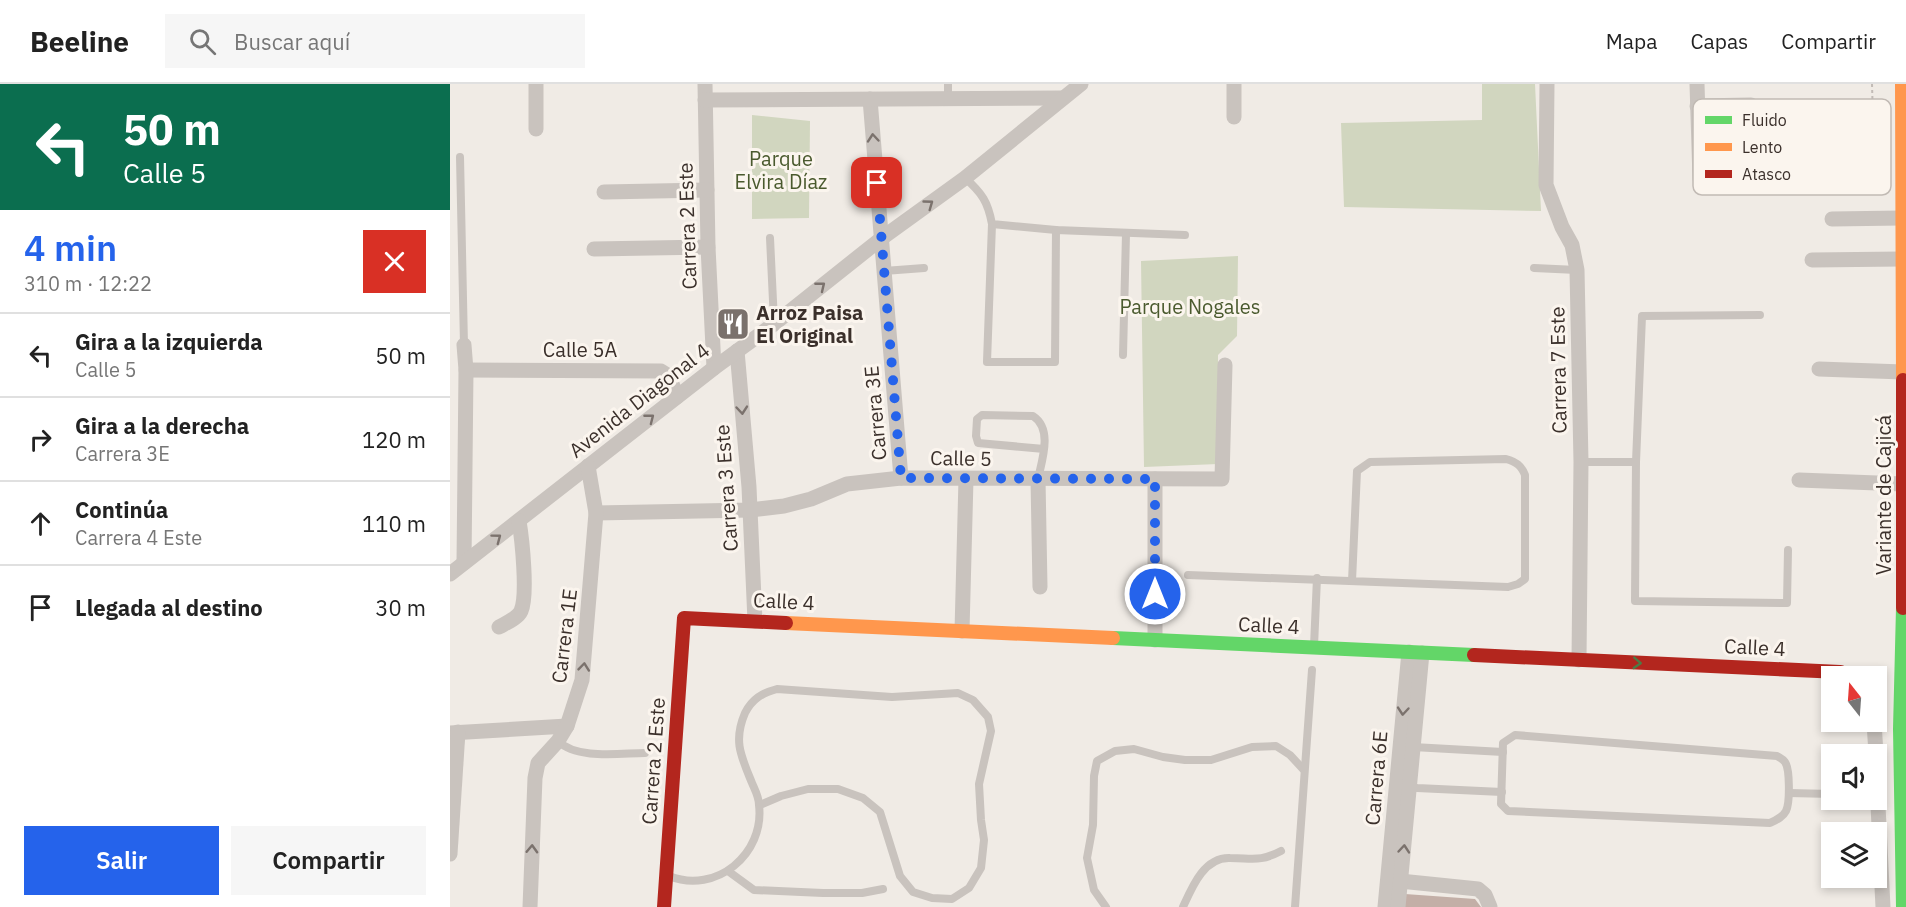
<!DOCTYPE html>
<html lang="es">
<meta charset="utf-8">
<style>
body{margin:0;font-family:"IBM Plex Sans",sans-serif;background:#f6f6f6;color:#222;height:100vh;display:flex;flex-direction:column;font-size:22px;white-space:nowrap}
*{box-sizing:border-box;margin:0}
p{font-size:20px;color:#767676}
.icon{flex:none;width:33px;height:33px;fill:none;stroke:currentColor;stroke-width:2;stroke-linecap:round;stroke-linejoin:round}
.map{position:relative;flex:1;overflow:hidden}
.side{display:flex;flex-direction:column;background:#fff;width:450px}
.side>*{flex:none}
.guide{background:#0b6e4f;color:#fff;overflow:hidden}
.needle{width:39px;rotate:343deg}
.tools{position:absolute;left:1371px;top:582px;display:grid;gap:12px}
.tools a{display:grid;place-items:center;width:66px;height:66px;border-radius:0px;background:#fff;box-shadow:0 3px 9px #0003;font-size:30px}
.pin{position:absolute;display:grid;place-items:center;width:51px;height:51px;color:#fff;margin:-26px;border-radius:12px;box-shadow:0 3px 9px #0006}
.me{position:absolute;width:66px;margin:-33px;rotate:0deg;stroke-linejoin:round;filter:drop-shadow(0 0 4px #0008)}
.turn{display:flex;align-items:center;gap:21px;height:126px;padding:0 24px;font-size:27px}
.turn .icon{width:78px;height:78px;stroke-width:2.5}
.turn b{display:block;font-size:42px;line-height:51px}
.round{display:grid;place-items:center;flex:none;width:63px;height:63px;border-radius:0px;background:#f6f6f6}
.headline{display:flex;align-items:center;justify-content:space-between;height:102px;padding:0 24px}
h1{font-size:36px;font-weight:600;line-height:45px;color:#2563eb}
.action{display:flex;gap:12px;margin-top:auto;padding:12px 24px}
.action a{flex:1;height:69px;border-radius:0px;background:#2563eb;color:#fff;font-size:24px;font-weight:600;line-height:69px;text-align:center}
.action a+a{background:#f6f6f6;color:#222}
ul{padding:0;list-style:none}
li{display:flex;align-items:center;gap:18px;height:84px;padding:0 24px;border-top:2px solid #e0e0e0}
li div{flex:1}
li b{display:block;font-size:22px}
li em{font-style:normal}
header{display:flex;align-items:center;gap:36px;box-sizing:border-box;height:84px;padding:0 30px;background:#fff;border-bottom:2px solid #e0e0e0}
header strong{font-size:28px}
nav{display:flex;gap:33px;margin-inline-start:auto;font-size:21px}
.search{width:420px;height:54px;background:#f6f6f6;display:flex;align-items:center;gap:15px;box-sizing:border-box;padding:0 21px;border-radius:0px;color:#767676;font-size:22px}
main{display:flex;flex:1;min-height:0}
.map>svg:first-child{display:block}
.green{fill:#d1d6bf}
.building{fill:#c3afa7}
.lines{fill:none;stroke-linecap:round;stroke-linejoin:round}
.path{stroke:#c2bbb6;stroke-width:2;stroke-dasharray:3 3;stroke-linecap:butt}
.lane{stroke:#c9c3be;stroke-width:8}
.street{stroke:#c9c3be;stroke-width:15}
.fast{stroke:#63d668;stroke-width:14}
.slow{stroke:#ff974d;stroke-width:14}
.jam{stroke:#b3261e;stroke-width:14}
.oneway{stroke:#7b726d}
.oneway2{stroke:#4d7b46}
.route{stroke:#2563eb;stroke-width:10;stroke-dasharray:0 18}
.labels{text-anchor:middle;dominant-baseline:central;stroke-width:6;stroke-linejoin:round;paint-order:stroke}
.park-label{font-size:20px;fill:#4a5a2e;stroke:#fbf5ee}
.street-label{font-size:20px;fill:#3b302b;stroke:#fbf5ee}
.poi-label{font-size:20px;font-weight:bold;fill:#3b302b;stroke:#fbf5ee;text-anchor:start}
.key{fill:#fbf5ee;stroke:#c1bab4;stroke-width:1.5}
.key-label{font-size:16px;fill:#3b302b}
</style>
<header>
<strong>Beeline</strong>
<div class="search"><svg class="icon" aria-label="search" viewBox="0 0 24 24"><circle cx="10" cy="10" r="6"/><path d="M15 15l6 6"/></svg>Buscar aquí</div>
<nav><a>Mapa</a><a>Capas</a><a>Compartir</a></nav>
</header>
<main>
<section class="side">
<div class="guide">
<div class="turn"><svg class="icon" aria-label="left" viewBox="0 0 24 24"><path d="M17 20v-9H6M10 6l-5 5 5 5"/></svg><div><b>50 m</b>Calle 5</div></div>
</div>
<div class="headline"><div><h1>4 min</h1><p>310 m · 12:22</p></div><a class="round" style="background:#d93025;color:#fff"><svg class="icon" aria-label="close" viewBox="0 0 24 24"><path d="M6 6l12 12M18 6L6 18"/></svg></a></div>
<ul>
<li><svg class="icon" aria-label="left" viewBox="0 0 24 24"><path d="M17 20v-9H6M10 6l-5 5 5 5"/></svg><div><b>Gira a la izquierda</b><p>Calle 5</p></div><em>50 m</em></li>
<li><svg class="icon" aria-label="right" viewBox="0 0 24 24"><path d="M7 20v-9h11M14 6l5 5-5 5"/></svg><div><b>Gira a la derecha</b><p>Carrera 3E</p></div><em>120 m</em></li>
<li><svg class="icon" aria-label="ahead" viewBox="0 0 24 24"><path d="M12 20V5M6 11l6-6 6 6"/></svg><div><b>Continúa</b><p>Carrera 4 Este</p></div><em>110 m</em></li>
<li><svg class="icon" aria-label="arrive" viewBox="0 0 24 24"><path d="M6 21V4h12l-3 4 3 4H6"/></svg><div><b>Llegada al destino</b></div><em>30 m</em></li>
</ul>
<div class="action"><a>Salir</a><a>Compartir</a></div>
</section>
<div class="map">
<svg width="1456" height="823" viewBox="0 0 1456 823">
<rect width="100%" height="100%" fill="#f0ebe5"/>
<g class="green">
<polygon points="1032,0 1085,0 1091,127 894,123 891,39 1032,36"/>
<polygon points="302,31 360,37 359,134 302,135"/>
<polygon points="788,172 787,252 768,271 768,380 694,383 691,177"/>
</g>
<polygon class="building" points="955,810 1025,815 1031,823 954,823"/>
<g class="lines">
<g class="path">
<polyline points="1422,0 1423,35 1433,35"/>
<polyline points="1418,587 1434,586"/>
</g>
<g class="lane">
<polyline points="498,15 498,0"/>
<polyline points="10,73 14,261"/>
<path d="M515,94c17,15 23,24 27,46l64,6 129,5"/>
<polyline points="542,140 537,278 605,278 606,146"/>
<polyline points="320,154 324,238"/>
<polyline points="1084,184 1127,186"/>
<polyline points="434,187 474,184"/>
<polyline points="1310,231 1192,232 1186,378 1185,517 1337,519 1338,466"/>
<polyline points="673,271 676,150"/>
<polyline points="1131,378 1186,378"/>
<path d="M588,395c4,-19 15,-50 -5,-63l-51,-1 -5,4 -1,17 2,7 66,6"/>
<path d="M738,491l320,12 10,-3 7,-5v-104c-4,-10 -9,-13 -19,-16l-136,3 -13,9 -5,110"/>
<polyline points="864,562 867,494"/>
<path d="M1065,651l262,21c3,2 6,3 8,6 5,7 5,41 1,49 -3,6 -10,9 -16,12l-262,-12 -7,-7 2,-61z"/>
<path d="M108,657c19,19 63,12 87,12"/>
<polyline points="963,663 1053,668"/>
<polyline points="960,702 967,704 1052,708"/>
<polyline points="1339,709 1382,710"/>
<polyline points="278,787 304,806 373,809 412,809 433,805"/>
<path d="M219,792c47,19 96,-22 90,-71 0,-8 -4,-15 -7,-22 -11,-27 -19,-42 -7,-70 7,-14 17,-20 32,-24l115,8 66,-4 15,7 15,17 3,14 -12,53 2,36 3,20 -3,28 -12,20 -17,11 -20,-1 -19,-6 -13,-16 -20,-64 -17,-14 -25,-9h-30l-27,7 -21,9"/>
<polyline points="656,823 644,806 637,774 643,741 644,692 647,677 665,667 684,665 713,673 735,676 761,676 802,663 826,662 840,671 853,685"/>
<path d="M733,823c9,-20 21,-50 47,-49 23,0 30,4 51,-7"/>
<polyline points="845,823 862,586"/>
</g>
<g class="street">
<polyline points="86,0 86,45"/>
<polyline points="255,0 258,163 264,284"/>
<polyline points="1097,0 1096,101 1112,143 1122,161 1127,186 1131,378 1129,576"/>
<polyline points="1247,0 1250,95"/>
<polyline points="420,15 451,394"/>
<polyline points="255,16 611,14"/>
<polyline points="1247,22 1301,21"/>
<polyline points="784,33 784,0"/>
<polyline points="1250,86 1296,85"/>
<polyline points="154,108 257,106"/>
<polyline points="1382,135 1451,134"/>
<polyline points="144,165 258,163"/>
<polyline points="1362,176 1451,175"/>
<polyline points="287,267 299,403 305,537"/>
<polyline points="1369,285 1453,288"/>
<polyline points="16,286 211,287 219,292 227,313"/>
<polyline points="588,395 590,503"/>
<polyline points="705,395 705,556"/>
<polyline points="1349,396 1453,400"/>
<polyline points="146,429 300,426 334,422 361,415 397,400 451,394 772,395 775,281"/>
<polyline points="14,479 16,286 14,261"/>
<polyline points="0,490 264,284 324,240 432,154 515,94 631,0"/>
<path d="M49,543c7,-4 19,-9 22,-16 7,-16 1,-72 -2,-90"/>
<polyline points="512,547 516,395"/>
<polyline points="1424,638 1426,670"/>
<polyline points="0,649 117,642"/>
<polyline points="1426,681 1433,823"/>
<polyline points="0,770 8,648"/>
<polyline points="950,797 1028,805 1035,811 1040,823"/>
<polyline points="80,823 85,694 88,679 108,657 117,642 132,596 146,429 138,382"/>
<polyline points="935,823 959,568"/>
<polyline points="948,823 972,569"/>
</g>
<g class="fast">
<polyline points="1453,524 1450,645 1453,823"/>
<polyline points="663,554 1024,571"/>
</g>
<g class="slow">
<polyline points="1452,0 1453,296"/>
<polyline points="336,539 663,554"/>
</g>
<g class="jam">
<polyline points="1453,296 1453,524"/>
<polyline points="1024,571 1390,588 1402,592"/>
<polyline points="214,823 234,534 336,539"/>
</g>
</g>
<defs><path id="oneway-chevron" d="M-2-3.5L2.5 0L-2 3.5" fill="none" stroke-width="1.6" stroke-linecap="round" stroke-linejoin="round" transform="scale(1.5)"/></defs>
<g class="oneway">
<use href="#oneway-chevron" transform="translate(423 54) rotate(-95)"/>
<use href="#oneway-chevron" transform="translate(479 120) rotate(-36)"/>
<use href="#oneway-chevron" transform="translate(371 202) rotate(-39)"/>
<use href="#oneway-chevron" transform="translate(292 326) rotate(85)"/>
<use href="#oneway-chevron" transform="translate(200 334) rotate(-38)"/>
<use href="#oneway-chevron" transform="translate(47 454) rotate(-37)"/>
<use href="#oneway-chevron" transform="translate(134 583) rotate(-84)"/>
<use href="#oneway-chevron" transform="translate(953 627) rotate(95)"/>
<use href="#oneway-chevron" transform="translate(82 765) rotate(-88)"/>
<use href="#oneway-chevron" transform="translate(954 765) rotate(-85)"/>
</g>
<use class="oneway2" href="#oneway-chevron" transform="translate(1187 579) rotate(3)"/>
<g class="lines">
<polyline class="route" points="427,99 451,394 705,395 705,510"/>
</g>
<defs>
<g id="restaurant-square" transform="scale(1.725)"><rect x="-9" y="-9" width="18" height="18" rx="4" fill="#7a716c" stroke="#fbf5ee"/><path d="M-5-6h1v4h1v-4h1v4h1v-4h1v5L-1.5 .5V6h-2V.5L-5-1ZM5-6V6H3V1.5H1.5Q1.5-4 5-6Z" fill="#fff"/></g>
</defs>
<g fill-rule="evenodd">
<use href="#restaurant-square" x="283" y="240"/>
</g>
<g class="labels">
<g class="park-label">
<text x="331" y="74">Parque<tspan x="331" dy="23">Elvira Díaz</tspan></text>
<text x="740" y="222">Parque Nogales</text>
</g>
<g class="street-label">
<text transform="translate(237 142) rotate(-92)">Carrera 2 Este</text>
<text x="130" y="265">Calle 5A</text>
<text transform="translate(1108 286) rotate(-91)">Carrera 7 Este</text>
<text transform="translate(189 316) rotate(-38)">Avenida Diagonal 4</text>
<text transform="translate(425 329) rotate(-95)">Carrera 3E</text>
<text transform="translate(511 374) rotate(1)">Calle 5</text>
<text transform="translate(276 404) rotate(-94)">Carrera 3 Este</text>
<text transform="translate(1433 411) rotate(-90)">Variante de Cajicá</text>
<text transform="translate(334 517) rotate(3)">Calle 4</text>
<text transform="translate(819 541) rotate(3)">Calle 4</text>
<text transform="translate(114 552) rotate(-83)">Carrera 1E</text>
<text transform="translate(1305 563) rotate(3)">Calle 4</text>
<text transform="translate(203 677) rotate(-86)">Carrera 2 Este</text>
<text transform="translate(926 694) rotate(-85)">Carrera 6E</text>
</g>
<g class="poi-label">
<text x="306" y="228">Arroz Paisa<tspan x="306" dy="23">El Original</tspan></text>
</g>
</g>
<rect x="1243" y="15" width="198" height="96" rx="9" class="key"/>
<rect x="1255" y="32" width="27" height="8" fill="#63d668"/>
<rect x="1255" y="59" width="27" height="8" fill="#ff974d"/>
<rect x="1255" y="86" width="27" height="8" fill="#b3261e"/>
<g class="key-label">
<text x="1292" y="42">Fluido</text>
<text x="1292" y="69">Lento</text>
<text x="1292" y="96">Atasco</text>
</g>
</svg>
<div class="tools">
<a><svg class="needle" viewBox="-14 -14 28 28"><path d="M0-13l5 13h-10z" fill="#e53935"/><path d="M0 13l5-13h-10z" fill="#767676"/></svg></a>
<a><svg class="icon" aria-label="sound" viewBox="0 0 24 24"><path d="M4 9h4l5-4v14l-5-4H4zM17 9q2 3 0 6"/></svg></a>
<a><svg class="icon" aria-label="layers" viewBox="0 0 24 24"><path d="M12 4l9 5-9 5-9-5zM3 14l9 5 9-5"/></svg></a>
</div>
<div class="pin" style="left:427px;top:99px;background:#d93025"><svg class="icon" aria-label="arrive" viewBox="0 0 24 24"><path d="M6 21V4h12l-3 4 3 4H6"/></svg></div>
<svg class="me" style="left:705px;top:510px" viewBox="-20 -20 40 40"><circle r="17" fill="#2563eb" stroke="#fff" stroke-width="3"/><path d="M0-11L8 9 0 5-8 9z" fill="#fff"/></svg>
</div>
</main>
